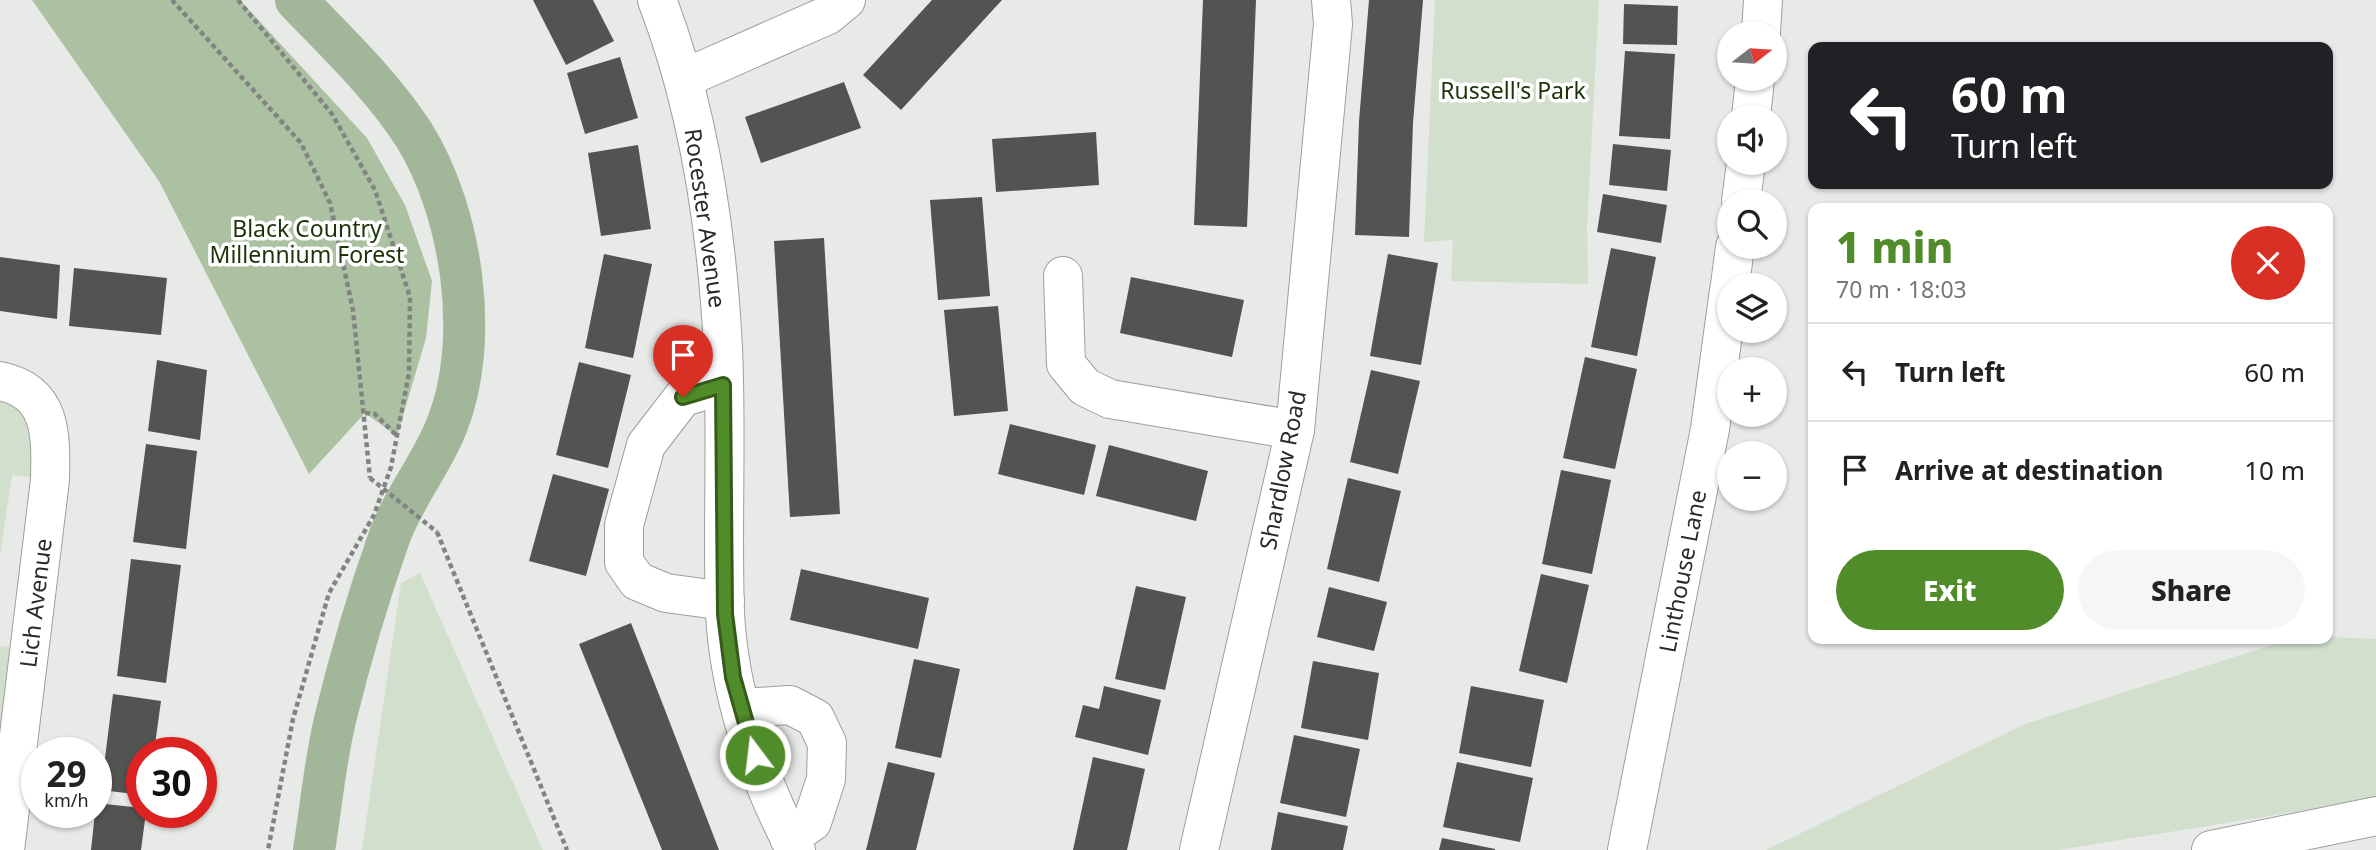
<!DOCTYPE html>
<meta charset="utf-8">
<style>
body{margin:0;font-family:"Noto Sans",sans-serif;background:#f6f6f6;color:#222;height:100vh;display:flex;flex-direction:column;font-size:26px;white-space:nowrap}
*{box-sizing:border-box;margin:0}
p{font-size:23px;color:#767676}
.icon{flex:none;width:38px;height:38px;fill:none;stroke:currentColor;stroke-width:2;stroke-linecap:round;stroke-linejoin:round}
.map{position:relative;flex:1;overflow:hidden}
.sheet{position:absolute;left:1808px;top:203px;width:525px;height:441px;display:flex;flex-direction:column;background:#fff;border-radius:14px;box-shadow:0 2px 5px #0004}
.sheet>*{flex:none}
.hud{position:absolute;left:1808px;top:42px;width:525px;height:147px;border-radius:14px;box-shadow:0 2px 5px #0004;background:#202124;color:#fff;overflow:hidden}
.needle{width:46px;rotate:73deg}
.tools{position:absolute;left:1717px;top:21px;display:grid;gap:14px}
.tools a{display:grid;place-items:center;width:70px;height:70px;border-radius:50%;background:#fff;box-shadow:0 2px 5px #0004;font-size:35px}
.speed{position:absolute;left:21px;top:737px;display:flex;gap:14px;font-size:35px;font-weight:700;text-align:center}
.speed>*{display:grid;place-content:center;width:91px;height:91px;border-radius:50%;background:#fff;box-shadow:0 2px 5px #0004;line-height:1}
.speed small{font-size:18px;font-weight:400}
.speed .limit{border:10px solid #d22;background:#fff;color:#111}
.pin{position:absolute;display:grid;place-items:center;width:60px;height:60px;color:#fff;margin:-72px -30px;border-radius:50% 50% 50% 0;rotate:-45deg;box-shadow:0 0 7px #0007}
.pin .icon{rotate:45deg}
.me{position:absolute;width:77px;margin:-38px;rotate:345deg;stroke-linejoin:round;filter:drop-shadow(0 0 5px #0008)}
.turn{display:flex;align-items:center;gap:24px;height:147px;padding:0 28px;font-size:32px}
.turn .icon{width:91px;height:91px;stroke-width:2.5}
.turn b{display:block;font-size:49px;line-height:60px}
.round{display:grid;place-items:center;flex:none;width:74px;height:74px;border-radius:37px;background:#f6f6f6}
.overview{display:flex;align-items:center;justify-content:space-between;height:119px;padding:0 28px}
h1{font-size:42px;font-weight:800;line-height:52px;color:#518c2a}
.action{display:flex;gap:14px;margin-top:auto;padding:14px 28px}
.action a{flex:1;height:80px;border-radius:42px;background:#518c2a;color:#fff;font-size:28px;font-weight:800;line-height:80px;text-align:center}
.action a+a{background:#f6f6f6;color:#222}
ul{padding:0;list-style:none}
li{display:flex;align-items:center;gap:21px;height:98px;padding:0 28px;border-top:2px solid #e0e0e0}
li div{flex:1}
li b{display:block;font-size:26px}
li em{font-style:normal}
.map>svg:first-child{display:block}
.green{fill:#d2dfcc}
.forest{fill:#acc0a2}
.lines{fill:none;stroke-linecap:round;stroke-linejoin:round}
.canal{stroke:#a2b699;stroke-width:42}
.building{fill:#525451}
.street-casing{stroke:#9d9f9d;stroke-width:40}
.secondary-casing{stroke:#9d9f9d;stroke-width:40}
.path{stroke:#828482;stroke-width:4.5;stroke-dasharray:5 3.5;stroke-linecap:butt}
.street{stroke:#fff;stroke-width:38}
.secondary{stroke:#fff;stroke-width:38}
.path-bridge{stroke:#828482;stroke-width:4.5;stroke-dasharray:5 3.5;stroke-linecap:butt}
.route-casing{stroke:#355b1b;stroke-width:18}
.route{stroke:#518c2a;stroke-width:12}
.labels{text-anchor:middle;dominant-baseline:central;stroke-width:7;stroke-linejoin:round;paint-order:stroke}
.park-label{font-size:23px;fill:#1b3508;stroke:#fff}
.street-label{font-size:23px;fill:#292a29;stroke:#fff}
</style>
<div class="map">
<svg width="2376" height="850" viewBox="0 0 2376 850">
<rect width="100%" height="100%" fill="#e8eae7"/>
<g class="green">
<polygon points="1435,0 1599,0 1587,227 1588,284 1451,281 1453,240 1424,242"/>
<polygon points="0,398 12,400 36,436 39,478 12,475 0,555"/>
<polygon points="420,573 543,850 362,850 401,583"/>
<polygon points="2328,637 2376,639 2376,799 2058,850 1766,850 2025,724 2290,639"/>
<polygon points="0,646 16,648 0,772"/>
</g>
<polygon class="forest" points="32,0 240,0 367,138 405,205 432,281 426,338 397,436 365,413 309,474 159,181"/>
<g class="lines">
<path class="canal" d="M296,0c41,43 86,85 118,135 48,77 67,205 33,290 -15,39 -44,73 -58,113 -21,59 -39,120 -54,182 -10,42 -14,87 -21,130"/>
</g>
<g class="building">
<polygon points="533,0 593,0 614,41 566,65"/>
<polygon points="932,0 1002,0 901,110 863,75"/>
<polygon points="1203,0 1256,0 1247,227 1194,225"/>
<polygon points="1369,0 1423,0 1413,123 1409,237 1355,235 1359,121"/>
<polygon points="1624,4 1678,6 1677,45 1623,44"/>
<polygon points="1625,51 1675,54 1670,139 1619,136"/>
<polygon points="620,57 638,118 585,134 567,73"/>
<polygon points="844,82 861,128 761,163 745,117"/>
<polygon points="1096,132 1099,185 996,192 992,139"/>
<polygon points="1613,144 1671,150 1667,191 1609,185"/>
<polygon points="638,145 651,229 601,236 588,153"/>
<polygon points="1603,194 1667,205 1661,243 1597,232"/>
<polygon points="982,197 990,296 938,300 930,200"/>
<polygon points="824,238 840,514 790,517 774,241"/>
<polygon points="1611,248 1656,257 1637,356 1591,347"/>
<polygon points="604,254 652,264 633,358 585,348"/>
<polygon points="1388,254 1438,263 1421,365 1370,356"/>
<polygon points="0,257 60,265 57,319 0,311"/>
<polygon points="74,268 167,278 161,335 69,326"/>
<polygon points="1131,277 1244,300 1232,357 1120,333"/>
<polygon points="998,306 1008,411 954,416 944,310"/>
<polygon points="1585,357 1637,369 1615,469 1563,458"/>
<polygon points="157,360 207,370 200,440 148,431"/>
<polygon points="579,362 631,375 608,468 556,455"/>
<polygon points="1371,370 1420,381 1398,474 1350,462"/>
<polygon points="1010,424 1096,445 1084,495 998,474"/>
<polygon points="146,444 197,451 186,549 133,542"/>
<polygon points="1109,445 1208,471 1196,521 1096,496"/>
<polygon points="1561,470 1611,480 1592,574 1542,564"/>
<polygon points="553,474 609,489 586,576 529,561"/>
<polygon points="1348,478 1401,491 1379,582 1327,569"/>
<polygon points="131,559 181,565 166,683 117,676"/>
<polygon points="801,569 929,598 918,649 790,620"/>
<polygon points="1541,574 1589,585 1567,683 1519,671"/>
<polygon points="1136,586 1186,597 1165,690 1115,679"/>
<polygon points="1329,587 1387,602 1374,651 1317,637"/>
<polygon points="631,623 665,710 719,850 662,850 579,644"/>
<polygon points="914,659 960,669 941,758 895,748"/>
<polygon points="1313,661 1379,673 1368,740 1301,728"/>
<polygon points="1104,686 1161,700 1148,755 1075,737 1083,705 1099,709"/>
<polygon points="1471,686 1544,700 1531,767 1459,753"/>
<polygon points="113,694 161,701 154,752 142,752 142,795 101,790"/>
<polygon points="1294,735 1360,749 1346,817 1280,803"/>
<polygon points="1093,757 1145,769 1127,850 1073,850"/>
<polygon points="888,762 935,773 916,850 866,850"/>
<polygon points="1457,762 1533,778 1520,842 1443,827"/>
<polygon points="96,803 142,808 142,812 146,812 141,850 91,850"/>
<polygon points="1278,812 1348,826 1343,850 1271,850"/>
<polygon points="1442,838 1495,849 1495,850 1439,850"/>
</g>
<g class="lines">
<g class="street-casing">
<g id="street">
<path d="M657,0c42,109 60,230 66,348 4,88 -1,176 2,265 4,80 33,167 71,237"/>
<polyline points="685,78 828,15 846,0"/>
<polyline points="1063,276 1066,364 1085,387 1110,399 1295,430"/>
<path d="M0,381c53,11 51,55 50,99l-45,370"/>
<polyline points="723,385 683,397 646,445 624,525 624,562 637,581 666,593 725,601"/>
<polyline points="742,708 790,705 815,718 827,743 826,779 812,822 789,838"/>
<polyline points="1199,850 1295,430 1333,24 1331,0"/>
</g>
</g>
<g class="secondary-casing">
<g id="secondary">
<polyline points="1761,33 1763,0"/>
<polyline points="1751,117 1755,79"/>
<polyline points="1741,201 1746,163"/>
<polyline points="1730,285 1735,247"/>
<polyline points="1627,850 1710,429 1729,290"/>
<polyline points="2211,850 2376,816"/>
</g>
</g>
<g class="path">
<polyline points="172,0 301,143 330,203 353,310 370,478"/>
<polyline points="238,0 332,114 375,190 410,297 409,373 391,467 374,515 329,593 293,719 268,850"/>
<polyline points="365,413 375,414 397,436"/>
<polyline points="437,532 567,850"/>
</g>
<use href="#street" class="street"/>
<use href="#secondary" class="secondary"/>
<polyline class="path-bridge" points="370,478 437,532"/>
</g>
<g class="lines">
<g class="route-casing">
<polyline id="route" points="683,397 723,385 725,614 733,677 755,755"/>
</g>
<use href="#route" class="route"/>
</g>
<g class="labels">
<g class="park-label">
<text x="1513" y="90">Russell's Park</text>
<text x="307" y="228">Black Country<tspan x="307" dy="26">Millennium Forest</tspan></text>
</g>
<g class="street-label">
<text transform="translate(706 218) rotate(82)">Rocester Avenue</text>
<text transform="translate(1282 470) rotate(-79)">Shardlow Road</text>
<text transform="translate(1682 571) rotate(-79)">Linthouse Lane</text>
<text transform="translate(35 603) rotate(-83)">Lich Avenue</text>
</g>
</g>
</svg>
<div class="tools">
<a><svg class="needle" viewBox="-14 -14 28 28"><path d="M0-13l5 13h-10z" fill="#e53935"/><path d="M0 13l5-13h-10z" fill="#767676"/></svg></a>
<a><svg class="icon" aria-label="sound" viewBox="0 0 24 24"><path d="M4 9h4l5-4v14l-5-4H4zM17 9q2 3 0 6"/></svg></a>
<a><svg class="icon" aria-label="search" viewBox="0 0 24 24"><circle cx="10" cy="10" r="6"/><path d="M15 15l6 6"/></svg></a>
<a><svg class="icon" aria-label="layers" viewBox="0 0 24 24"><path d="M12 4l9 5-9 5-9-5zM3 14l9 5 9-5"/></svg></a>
<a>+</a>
<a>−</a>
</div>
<div class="speed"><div>29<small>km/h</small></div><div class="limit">30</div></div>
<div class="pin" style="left:683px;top:397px;background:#d93025"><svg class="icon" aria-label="arrive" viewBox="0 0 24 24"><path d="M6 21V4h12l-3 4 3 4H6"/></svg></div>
<svg class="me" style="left:755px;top:755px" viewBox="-20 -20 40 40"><circle r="17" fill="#518c2a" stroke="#fff" stroke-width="3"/><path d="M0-11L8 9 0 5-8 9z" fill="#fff"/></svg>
<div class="hud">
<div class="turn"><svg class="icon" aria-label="left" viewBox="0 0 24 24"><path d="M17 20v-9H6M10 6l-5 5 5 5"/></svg><div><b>60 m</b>Turn left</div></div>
</div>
<section class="sheet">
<div class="overview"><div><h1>1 min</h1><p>70 m · 18:03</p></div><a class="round" style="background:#d93025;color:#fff"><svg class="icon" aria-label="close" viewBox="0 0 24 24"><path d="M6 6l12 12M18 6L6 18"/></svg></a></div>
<ul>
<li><svg class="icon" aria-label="left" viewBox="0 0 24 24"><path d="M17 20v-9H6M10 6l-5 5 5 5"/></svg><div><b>Turn left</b></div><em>60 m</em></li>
<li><svg class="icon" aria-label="arrive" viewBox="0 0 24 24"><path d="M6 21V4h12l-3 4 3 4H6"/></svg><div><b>Arrive at destination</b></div><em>10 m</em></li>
</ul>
<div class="action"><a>Exit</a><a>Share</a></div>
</section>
</div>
